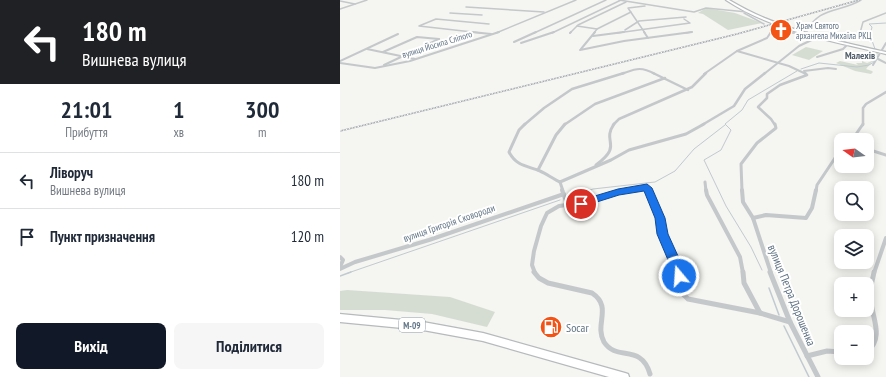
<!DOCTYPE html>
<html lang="uk">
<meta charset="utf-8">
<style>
body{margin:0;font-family:"PT Sans Narrow",sans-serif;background:#f6f6f7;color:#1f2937;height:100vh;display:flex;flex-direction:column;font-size:15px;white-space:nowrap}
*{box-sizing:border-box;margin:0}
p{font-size:13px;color:#747a83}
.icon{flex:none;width:22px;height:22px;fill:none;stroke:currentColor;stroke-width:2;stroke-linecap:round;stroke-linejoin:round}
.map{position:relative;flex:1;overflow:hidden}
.details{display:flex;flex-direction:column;background:#fff;width:340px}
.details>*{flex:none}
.guide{background:#202124;color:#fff;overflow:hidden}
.needle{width:26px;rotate:284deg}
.fabs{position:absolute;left:494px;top:133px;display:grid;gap:8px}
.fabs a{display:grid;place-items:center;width:40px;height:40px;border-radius:8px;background:#fff;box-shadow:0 2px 10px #0003;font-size:20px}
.pin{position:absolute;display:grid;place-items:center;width:34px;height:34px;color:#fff;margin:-17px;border:2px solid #fff;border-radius:50%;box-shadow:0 1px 4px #0007}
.me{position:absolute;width:44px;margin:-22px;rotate:342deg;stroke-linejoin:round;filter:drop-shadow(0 0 3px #0008)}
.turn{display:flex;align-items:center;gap:14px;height:84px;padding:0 16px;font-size:18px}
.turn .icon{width:52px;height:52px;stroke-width:2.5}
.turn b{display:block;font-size:28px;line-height:34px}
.eta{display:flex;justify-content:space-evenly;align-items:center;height:68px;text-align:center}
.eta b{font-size:24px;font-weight:700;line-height:28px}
.cta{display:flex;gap:8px;margin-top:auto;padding:8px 16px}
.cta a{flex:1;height:46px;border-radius:8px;background:#111827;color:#fff;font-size:16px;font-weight:700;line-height:46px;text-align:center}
.cta a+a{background:#f6f6f7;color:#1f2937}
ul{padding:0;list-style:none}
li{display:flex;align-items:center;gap:12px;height:56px;padding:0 16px;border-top:1px solid #e0e1e3}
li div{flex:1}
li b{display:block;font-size:15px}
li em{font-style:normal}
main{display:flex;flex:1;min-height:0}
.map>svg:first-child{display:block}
.green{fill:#d5ddd2}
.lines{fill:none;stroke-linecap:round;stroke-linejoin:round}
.stream-far1{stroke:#c0cad0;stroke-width:1}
.stream{stroke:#c0cad0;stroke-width:1.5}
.highway-casing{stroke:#b6babd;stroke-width:2.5}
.minor-far5{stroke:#c4c8cb;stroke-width:1.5}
.minor-far4{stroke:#c4c8cb;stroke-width:2}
.minor-far3{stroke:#c4c8cb;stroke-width:2.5}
.minor-far2{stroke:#c4c8cb;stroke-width:3}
.minor-far1{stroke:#c4c8cb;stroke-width:4}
.minor{stroke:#c4c8cb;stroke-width:5}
.highway{fill:#fff;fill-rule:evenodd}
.rail-casing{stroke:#a4aab0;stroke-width:1.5}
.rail{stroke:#fff;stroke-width:1;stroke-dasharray:1.5;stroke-linecap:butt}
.route{fill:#1a73e8;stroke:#114b97}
.labels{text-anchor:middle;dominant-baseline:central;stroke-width:4;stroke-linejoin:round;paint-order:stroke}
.far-poi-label{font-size:9px;fill:#617385;stroke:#fff;text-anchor:start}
.far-street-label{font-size:9px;fill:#617385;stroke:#fff}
.shield{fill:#fff;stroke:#909daa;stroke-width:1}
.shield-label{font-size:9px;font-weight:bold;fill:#617385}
.far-quarter-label{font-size:10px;font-weight:bold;fill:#505d69;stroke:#fff}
.street-label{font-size:10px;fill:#617385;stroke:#fff}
.near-street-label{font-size:12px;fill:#617385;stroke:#fff}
.near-poi-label{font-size:12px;fill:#617385;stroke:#fff;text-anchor:start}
</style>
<main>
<section class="details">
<div class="guide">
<div class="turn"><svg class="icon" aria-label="left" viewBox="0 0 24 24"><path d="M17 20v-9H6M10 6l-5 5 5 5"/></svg><div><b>180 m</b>Вишнева вулиця</div></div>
</div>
<div class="eta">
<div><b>21:01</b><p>Прибуття</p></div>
<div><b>1</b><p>хв</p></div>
<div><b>300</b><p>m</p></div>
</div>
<ul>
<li><svg class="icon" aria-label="left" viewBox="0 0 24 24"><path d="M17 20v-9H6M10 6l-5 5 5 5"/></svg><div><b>Ліворуч</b><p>Вишнева вулиця</p></div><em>180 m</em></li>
<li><svg class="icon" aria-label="arrive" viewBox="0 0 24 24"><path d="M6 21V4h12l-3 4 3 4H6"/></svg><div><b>Пункт призначення</b></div><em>120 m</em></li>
</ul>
<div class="cta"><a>Вихід</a><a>Поділитися</a></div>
</section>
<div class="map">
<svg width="546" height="377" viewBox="0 0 546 377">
<rect width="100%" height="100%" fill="#f5f5f1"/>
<g class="green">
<polygon points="366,8 395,13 422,23 388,30 363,14 358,13"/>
<polygon points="466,47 483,51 469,60 452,55"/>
<polygon points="528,50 538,53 536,61 532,62 526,69 532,71 533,72 531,74 515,71 496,63 500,61 518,65 516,63 522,63 522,61 527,63 532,61 529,59 532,57 525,54 531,54"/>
<polygon points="7,290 110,297 155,312 147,327 92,314 45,310 0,310 0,291"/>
</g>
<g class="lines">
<g class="stream-far1">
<polyline points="535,49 530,35 532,27 529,24 546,23"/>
<polyline points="461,69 479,63 517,67 529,65 534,62 535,51"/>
<polyline points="227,198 253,189 315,182 335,171 354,149 385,125"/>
<polyline points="422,270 411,247 386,206 364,160 381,150 391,130 385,124 402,110 408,100 457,71"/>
<polyline points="8,273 220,200"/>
</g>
<g class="stream">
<polyline points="0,276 11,272"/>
<polyline points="429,288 439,315"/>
<polyline points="444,326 469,377"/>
</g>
<g class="highway-casing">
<g id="highway">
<path d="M386,0h3c12,7 25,14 38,19 38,16 79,24 119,33v2c-54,-13 -113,-23 -160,-54z"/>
<polygon points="0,314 83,322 143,333 285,373 288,374 289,377 269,377 143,341 83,330 0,322"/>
</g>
</g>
<g class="minor-far5">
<polyline points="279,0 354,12 366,8 407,12"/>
<polyline points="0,1 15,4"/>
<polyline points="126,7 204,12"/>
<polyline points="0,9 27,0"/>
<polyline points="110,13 142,15"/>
<polyline points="404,13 424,24"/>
<polyline points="237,26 257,29 291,12"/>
<polyline points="285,30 299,21 346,17"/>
<polyline points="141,33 79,26 96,19 149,24"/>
<polyline points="156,33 236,0"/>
<polyline points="194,33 266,0"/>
<polyline points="212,33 281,0"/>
<polyline points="230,33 238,25 286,2"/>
<polyline points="254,33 257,29"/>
<polyline points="277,33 350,23 344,19"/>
<polyline points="305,33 288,8 305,6"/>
<polyline points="346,33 352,32"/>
<polyline points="430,33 433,29 455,33"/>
<path d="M466,33c12,-27 34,-20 55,-33"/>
<polyline points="520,33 523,22 546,13"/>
</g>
<g class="minor-far4">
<polyline points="132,32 151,34"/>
<polyline points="304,32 308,38"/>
<polyline points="449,32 478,37"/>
<polyline points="230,33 231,32"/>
<polyline points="465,34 466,32"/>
<polyline points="253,36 284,32"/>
<polyline points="174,42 196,32"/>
<polyline points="501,42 519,35 520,32"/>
<polyline points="181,43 214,32"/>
<polyline points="27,49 75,59"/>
<polyline points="241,49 255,32"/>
<polyline points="240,50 284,41 352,32"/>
<polyline points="397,51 449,66 466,74"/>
<polyline points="43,52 77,37 99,39"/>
<polyline points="477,57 503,49 508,44"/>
<polyline points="538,59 546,63"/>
<polyline points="0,61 58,34"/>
<polyline points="0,63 35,68 70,61 159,32"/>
<polyline points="44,65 99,39"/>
<polyline points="533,65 546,43"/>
<polyline points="464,71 488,68 496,69"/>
<path d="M281,74c15,-5 19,-8 34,0"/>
<polyline points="364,74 397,51 427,38 431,32"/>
<polyline points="424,74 459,46 478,37"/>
</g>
<g class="minor-far3">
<polyline points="313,73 348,90"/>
<polyline points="184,125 204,108 232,89 284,73"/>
<polyline points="224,125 255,104 325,78"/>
<polyline points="273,125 279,119 352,87 366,73"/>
<polyline points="362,125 394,106 405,89 425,73"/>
<polyline points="435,125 431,119 418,107 427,98 427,94 440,85 467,75 465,73"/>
<polyline points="523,125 523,108 526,104 546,92"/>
</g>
<g class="minor-far2">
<path d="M185,124l-6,6 -10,22c7,14 18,14 31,19 7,3 13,8 20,11"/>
<polyline points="512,140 523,124"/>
<polyline points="527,149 546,155"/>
<path d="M256,165c28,-21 5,-22 18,-41"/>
<polyline points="198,170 216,135 225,124"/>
<polyline points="220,182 271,160 289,150 346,134 364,124"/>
<polyline points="220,182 223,191"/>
<polyline points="365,182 366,191"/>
<polyline points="282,191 307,188 308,191"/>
<polyline points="402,191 401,164 417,143 436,128 435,124"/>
<polyline points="476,191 477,185 501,149"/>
</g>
<g class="minor-far1">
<polyline points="222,190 227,204"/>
<polyline points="308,190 320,218 323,234 338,273"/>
<polyline points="366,190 367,195 400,257 403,273"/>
<polyline points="402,190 403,202 413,218 431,273"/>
<polyline points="413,218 426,215 466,218 472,208 476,190"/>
<polyline points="0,257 3,260 0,267"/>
<polyline points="0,269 15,262 89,240 224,194"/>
<polyline points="195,273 192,265 194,251 201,226 207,213 219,206 241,203 286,190"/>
<polyline points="534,273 546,238"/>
</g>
<g class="minor">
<path d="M194,272l5,6 9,5 44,10c21,14 2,31 12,49 13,20 37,1 46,32"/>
<polyline points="338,272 341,292 348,299 420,313 450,322"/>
<polyline points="403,272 404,283 420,313"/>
<polyline points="430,272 450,322 478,377"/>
<path d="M527,352c19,-16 3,-37 3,-58 0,-7 3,-15 4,-22"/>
<polyline points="467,356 487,351 501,352"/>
</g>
<use href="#highway" class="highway"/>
<g class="rail-casing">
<polyline id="rail" points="0,131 397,34 519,0"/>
</g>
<use href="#rail" class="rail"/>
</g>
<polygon class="route" points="307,184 312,188 325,218 328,234 343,267 344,276 343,279 339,281 334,279 331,267 317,234 315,218 304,191 279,195 241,207 237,204 238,201 278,189"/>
<defs>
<g id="church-disc" transform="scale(1.15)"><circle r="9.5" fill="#f35314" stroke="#fff"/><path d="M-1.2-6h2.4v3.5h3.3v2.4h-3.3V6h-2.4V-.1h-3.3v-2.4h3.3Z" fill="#fff"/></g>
<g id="fuel-disc" transform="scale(1.15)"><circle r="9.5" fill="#f35314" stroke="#fff"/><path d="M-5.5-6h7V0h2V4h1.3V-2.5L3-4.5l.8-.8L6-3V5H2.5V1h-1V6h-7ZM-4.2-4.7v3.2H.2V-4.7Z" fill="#fff"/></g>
</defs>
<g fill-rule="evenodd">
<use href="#church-disc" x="441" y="30"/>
<use href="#fuel-disc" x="211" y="327"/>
</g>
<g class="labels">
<g class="far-poi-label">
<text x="456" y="25">Храм Святого<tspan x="456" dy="10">архангела Михаїла РКЦ</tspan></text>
</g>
<g class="far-street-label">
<text transform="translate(97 44) rotate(-17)">вулиця Йосипа Сліпого</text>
</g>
<rect class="shield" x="59" y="318" width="26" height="14" rx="3"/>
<g class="shield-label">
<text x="72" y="325">М-09</text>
</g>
<g class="far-quarter-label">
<text x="520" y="55">Малехів</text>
</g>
<g class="street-label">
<text transform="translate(109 223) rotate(-19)">вулиця Григорія Сковороди</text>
</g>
<g class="near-street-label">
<text transform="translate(452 295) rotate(68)">вулиця Петра Дорошенка</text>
</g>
<g class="near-poi-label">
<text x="226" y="327">Socar</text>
</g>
</g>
</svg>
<div class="fabs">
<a><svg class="needle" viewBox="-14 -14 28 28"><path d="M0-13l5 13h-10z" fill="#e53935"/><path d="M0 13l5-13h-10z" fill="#747a83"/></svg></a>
<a><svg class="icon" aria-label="search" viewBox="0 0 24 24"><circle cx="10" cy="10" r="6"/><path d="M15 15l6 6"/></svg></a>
<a><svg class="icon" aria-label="layers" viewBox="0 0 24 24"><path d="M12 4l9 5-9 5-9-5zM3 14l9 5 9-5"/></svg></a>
<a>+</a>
<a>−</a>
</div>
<div class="pin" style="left:241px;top:204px;background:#d93025"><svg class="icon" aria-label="arrive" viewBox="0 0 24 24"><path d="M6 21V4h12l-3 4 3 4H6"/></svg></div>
<svg class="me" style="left:339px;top:276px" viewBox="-20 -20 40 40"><circle r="17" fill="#1a73e8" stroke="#fff" stroke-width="3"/><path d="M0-11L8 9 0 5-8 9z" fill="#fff"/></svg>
</div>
</main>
